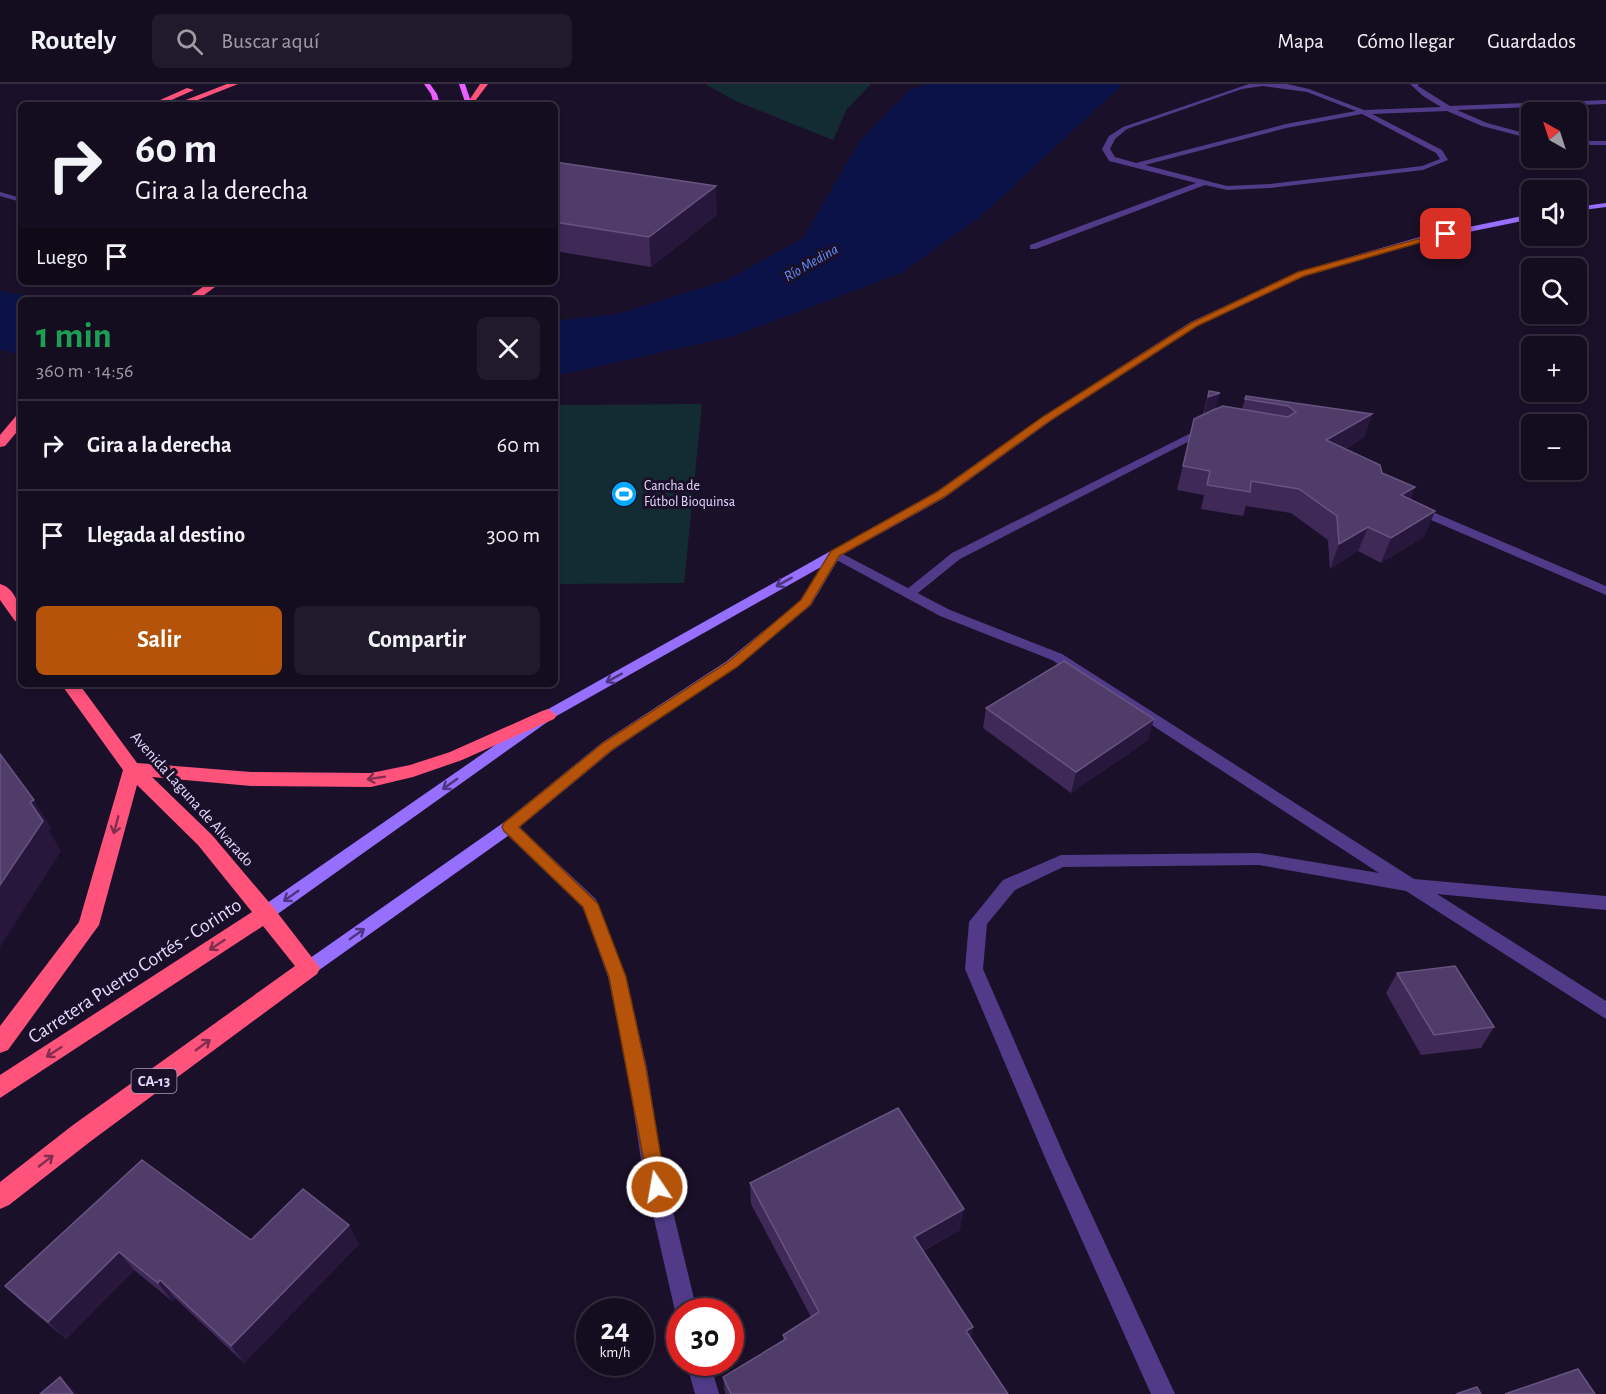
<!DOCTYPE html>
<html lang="es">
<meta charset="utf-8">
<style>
body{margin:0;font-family:"Alegreya Sans",sans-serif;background:#211a2c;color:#f1f3f6;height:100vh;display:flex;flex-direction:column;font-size:22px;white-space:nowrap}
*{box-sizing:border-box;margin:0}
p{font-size:20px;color:#9d9ba4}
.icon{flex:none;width:33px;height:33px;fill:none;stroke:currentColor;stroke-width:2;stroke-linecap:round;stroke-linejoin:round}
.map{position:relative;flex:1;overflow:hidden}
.details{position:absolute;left:18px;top:213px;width:540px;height:390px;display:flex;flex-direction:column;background:#140c1f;border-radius:9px;box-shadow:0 3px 9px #0003,0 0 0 2px #332c3d}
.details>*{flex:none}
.banner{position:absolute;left:18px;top:18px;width:540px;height:183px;border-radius:9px;box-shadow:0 3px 9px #0003,0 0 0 2px #332c3d;background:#140c1f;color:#f1f3f6;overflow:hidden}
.needle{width:39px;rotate:321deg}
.buttons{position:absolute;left:1521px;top:18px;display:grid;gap:12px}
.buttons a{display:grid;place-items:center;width:66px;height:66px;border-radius:9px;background:#140c1f;box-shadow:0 3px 9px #0003,0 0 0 2px #332c3d;font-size:30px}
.speed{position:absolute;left:576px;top:1214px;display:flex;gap:12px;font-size:30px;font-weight:700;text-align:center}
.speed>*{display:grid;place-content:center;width:78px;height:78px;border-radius:50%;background:#140c1f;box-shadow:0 3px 9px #0003,0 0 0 2px #332c3d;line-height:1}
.speed small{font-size:15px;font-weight:400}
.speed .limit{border:9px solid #d22;background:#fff;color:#111}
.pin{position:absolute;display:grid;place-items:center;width:51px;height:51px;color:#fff;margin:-26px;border-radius:12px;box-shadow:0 3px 9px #0006}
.me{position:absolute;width:66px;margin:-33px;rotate:348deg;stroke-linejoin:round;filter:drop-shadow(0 0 4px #0008)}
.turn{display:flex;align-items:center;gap:21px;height:126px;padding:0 18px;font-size:27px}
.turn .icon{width:78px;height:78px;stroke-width:2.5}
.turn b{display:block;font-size:42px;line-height:51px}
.then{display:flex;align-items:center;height:57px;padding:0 18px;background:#0003;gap:12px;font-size:22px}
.round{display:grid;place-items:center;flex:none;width:63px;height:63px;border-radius:9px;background:#211a2c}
.summary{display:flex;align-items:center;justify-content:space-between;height:102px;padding:0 18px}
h1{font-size:36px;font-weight:600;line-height:45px;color:#1e9e55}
.button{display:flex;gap:12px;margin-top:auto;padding:12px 18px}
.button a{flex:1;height:69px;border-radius:9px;background:#b45309;color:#fff;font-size:24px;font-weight:600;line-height:69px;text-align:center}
.button a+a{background:#211a2c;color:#f1f3f6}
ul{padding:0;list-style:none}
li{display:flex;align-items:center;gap:18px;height:90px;padding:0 18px;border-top:2px solid #332c3d}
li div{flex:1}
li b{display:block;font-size:22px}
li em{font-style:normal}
header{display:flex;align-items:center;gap:36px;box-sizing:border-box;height:84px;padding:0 30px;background:#140c1f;border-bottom:2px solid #332c3d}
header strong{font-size:28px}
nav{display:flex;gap:33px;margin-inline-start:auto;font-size:21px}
.search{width:420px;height:54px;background:#211a2c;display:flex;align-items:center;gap:15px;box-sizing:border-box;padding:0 21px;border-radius:9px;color:#9d9ba4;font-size:22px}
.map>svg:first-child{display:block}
.green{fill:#132c33}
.water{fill:#0b1247}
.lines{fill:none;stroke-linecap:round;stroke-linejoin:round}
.lane{fill:#513b88;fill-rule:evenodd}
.street{fill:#513b88;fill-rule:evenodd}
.secondary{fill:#966fff;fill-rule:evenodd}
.primary{fill:#ea5fff;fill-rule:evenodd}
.highway{fill:#ff537c;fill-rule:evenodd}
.wall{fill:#3e2957}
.shaded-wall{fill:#28173d}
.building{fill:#503c69;stroke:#675480;stroke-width:1.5}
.oneway{stroke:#4c367f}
.oneway2{stroke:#812e4e}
.route{fill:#b45309;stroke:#753606;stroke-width:1.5}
.labels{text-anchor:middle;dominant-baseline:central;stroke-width:6;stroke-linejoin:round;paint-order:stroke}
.far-poi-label{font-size:14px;fill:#e6d8ff;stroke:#1a1029;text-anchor:start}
.far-water-label{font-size:15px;font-style:italic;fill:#6693ff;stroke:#1a1029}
.shield{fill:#1a1029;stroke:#a99cbf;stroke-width:1.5}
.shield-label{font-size:15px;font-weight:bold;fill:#e6d8ff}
.street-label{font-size:16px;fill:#e6d8ff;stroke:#1a1029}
.near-street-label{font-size:20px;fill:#e6d8ff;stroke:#1a1029}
</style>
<header>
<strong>Routely</strong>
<div class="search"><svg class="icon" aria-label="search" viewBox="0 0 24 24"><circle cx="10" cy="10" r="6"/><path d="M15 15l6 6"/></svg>Buscar aquí</div>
<nav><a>Mapa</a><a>Cómo llegar</a><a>Guardados</a></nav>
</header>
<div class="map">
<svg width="1606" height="1310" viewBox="0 0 1606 1310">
<rect width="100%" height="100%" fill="#1a1029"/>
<g class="green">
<polygon points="705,0 871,0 847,25 833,56 736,17"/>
<polygon points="702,320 684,499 555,500 555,321"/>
</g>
<g class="water">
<polygon points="926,0 1123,0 980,133 901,189 734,252 555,292 555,237 617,230 727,196 803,154 859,58 909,6"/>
<polygon points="0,207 50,216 21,216 21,271 0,266"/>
</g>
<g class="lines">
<g class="lane">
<path d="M1249,0h38l22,5 55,21 77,-3 -18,-11 -13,-12h9l-1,2 32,20 156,-6v4l-149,6 30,13 45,12v4l-50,-13 -35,-15 -75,3 70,36 6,10 -25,10 -153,18 -43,2 -22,-5 -169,64h-6v-4l166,-62 -87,-22 -7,-12 7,-13 14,-9zM1263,2l44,6 49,19 -70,13 -150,39 -21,-6 -5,-8 5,-10 12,-10 115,-40zM1362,30l74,39 4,6 -18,7 -152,18 -43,2 -82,-21 141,-37z"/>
<rect x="1576" y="57" width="30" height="4"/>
<polygon points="0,108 21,114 21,118 0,112"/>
<polygon points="1209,340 1214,343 1213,345 960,475 913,513 908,514 901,510 952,469"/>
<polygon points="1414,420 1606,502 1606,511 1410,427 1408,424"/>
</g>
<g class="street">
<polygon points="835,466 950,526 1062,570 1414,795 1606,812 1606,826 1437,810 1606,917 1606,935 1406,807 1259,781 1063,783 1015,806 987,840 983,885 1064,1071 1175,1310 1151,1310 1046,1076 965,885 969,838 1003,796 1061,771 1259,769 1379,789 1052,576 940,532 831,473 831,467"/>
<polygon points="509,737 515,739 596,815 626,893 647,984 662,1082 697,1227 680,1227 680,1236 675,1227 642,1082 627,984 608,893 583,824 503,747 501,743 503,739"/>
<polygon points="686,1278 710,1278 719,1310 695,1310"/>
</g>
<g class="secondary">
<polygon points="1606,119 1606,123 1576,127 1576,123"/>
<polygon points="1532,130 1532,135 1425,157 1304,192 1197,242 1052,336 944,414 840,472 811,521 737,583 613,666 515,747 315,889 309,891 303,889 300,884 303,879 503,739 603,658 727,577 801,516 821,483 553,634 272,834 266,836 260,834 257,829 260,824 543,628 936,408 1044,332 1191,238 1298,188 1420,153"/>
</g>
<g class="primary">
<polygon points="424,0 430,0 437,10 440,21 434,21 431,10"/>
<polygon points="459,0 465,0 472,21 466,21"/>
</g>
<g class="highway">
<polygon points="227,0 238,0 185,21 173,21"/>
<polygon points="480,0 488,0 472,21 466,21"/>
<polygon points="187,4 194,6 160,21 149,21"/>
<polygon points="210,198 222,198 197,216 184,216"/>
<polygon points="21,331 21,343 5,362 0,363 0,351 16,332"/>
<path d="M0,500c16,4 21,25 21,39l-6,-2 -15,-21z"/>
<polygon points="61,600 79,600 137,679 251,688 371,689 410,681 450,668 542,627 548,625 557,631 554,635 462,676 413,693 371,703 251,702 152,693 212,751 273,823 320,884 317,890 91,1057 9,1121 0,1125 0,1098 73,1041 295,882 263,842 0,1014 0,991 252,828 198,761 137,701 99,841 8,966 0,969 0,942 79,838 123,686"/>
</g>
</g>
<g class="wall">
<polygon points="555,78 717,131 651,183 555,167"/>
<polygon points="1209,307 1216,324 1242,325 1246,312 1372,330 1364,353 1345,365 1382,389 1415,403 1410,416 1425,452 1381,479 1358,467 1330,485 1328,456 1291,429 1246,422 1243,432 1201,425 1204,411 1177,406 1194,335 1203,330"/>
<polygon points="986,624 1148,656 1071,709 983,644"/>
<polygon points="1397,889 1494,943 1481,964 1421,971 1386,909"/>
<polygon points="142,1076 251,1156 359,1160 244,1279 175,1214 172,1217 134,1186 66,1255 24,1220 5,1202"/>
<polygon points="750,1099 960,1146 923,1167 973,1243 971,1254 1008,1310 725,1310 723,1293 783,1257 783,1251 811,1233 751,1120"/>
</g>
<g class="shaded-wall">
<polygon points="716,102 717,131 651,183 649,153"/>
<polygon points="1220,309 1213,335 1202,339 1208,313"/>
<polygon points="1372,330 1364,353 1319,380 1326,356"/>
<polygon points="1415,403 1406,427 1401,411"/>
<polygon points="1435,427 1425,452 1381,479 1391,454"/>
<polygon points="1368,443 1358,467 1330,485 1339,460"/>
<polygon points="1154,635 1148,656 1071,709 1076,688"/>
<polygon points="34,716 52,746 49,747 61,767 0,863 0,801 30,718"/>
<polygon points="964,1125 960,1146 911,1173 914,1153"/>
<polygon points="349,1141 359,1160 244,1279 231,1262"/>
<polygon points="119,1168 134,1186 66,1255 48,1238"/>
<polygon points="160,1196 175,1214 172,1217 158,1199"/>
<polygon points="973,1243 969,1262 966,1247"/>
<polygon points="60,1293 78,1310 73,1310"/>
</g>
<g class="building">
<polygon points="555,78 716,102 649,153 555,138"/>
<polygon points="1209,307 1220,309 1208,313"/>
<polygon points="1246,312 1372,330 1326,356 1380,381 1382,389 1415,403 1401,411 1435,427 1391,454 1368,443 1339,460 1337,432 1299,405 1251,397 1250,408 1207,401 1210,387 1183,382 1194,335 1213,326 1223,322 1288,333 1296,328 1288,322 1245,315"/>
<polygon points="1064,577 1154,635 1076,688 986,624"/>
<polygon points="0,670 34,716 30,718 43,737 0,801"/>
<polygon points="1455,882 1494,943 1434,951 1397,889"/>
<polygon points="898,1024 964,1125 914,1153 973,1243 966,1247 1008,1310 731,1310 723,1293 786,1255 783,1251 819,1228 750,1099"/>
<polygon points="142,1076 251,1156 303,1105 349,1141 231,1262 160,1196 158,1199 119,1168 48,1238 5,1202"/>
<polygon points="1578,1285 1595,1310 1505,1310"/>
<polygon points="60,1293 73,1310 40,1310"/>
<polygon points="1477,1303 1481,1310 1456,1310"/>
</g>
<defs><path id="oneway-shaft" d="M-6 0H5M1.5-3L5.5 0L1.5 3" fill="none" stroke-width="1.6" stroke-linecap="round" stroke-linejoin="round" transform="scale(1.5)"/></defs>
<g class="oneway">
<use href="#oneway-shaft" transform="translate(784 498) rotate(151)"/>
<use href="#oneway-shaft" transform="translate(614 594) rotate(151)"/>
<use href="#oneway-shaft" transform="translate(450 700) rotate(145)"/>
<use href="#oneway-shaft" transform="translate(291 812) rotate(145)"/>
<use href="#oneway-shaft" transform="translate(357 850) rotate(-35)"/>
</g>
<g class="oneway2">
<use href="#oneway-shaft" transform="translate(376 694) rotate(171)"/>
<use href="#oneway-shaft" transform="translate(116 741) rotate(105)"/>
<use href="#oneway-shaft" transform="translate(217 861) rotate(147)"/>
<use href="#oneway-shaft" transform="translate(203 961) rotate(-36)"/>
<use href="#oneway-shaft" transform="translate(54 968) rotate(147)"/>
<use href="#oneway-shaft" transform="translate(46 1077) rotate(-38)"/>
</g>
<polygon class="route" points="1443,148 1450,150 1304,192 1197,242 1051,336 944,413 839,472 810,521 737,583 613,665 519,743 598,820 626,893 646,984 666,1103 663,1109 657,1112 650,1109 609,893 583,823 504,747 502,743 504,739 603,659 728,578 801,516 831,467 937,408 1044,332 1191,239 1298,188"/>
<defs>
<g id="stadium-disc" transform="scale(1.35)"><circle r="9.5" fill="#04a9ff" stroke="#1a1029"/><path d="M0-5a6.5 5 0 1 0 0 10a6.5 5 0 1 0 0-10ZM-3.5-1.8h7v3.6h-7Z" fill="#fff"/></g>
</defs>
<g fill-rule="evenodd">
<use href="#stadium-disc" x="624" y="410"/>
</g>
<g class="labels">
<g class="far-poi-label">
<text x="644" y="402">Cancha de<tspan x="644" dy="16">Fútbol Bioquinsa</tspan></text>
</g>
<g class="far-water-label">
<text transform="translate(811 179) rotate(-30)">Río Medina</text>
</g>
<rect class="shield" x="131.5" y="985" width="45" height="24" rx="4.5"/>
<g class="shield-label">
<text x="154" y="997">CA-13</text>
</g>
<g class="street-label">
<text transform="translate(192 715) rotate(48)">Avenida Laguna de Alvarado</text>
</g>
<g class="near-street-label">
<text transform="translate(135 887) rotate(-33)">Carretera Puerto Cortés - Corinto</text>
</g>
</g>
</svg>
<div class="buttons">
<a><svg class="needle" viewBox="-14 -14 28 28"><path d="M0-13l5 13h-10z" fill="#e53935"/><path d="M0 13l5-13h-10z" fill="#9d9ba4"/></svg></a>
<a><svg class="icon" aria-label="sound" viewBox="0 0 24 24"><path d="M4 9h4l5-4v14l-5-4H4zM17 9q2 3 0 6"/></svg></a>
<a><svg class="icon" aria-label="search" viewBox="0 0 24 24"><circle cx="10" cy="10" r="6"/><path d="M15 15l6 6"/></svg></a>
<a>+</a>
<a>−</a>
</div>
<div class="speed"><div>24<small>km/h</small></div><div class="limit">30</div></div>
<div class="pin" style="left:1446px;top:150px;background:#d93025"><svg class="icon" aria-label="arrive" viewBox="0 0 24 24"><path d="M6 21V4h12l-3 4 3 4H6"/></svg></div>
<svg class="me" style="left:657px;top:1103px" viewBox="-20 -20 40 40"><circle r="17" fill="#b45309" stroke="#fff" stroke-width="3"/><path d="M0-11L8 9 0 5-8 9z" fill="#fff"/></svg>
<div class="banner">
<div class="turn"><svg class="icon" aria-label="right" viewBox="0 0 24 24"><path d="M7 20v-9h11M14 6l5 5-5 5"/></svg><div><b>60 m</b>Gira a la derecha</div></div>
<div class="then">Luego<svg class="icon" aria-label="arrive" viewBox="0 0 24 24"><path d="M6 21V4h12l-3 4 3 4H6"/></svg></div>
</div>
<section class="details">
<div class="summary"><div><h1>1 min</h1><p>360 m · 14:56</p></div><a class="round"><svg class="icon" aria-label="close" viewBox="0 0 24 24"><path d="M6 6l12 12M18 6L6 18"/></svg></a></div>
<ul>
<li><svg class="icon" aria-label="right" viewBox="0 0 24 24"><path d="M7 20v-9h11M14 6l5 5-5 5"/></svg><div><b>Gira a la derecha</b></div><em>60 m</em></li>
<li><svg class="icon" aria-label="arrive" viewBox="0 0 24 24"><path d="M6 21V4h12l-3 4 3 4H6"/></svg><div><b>Llegada al destino</b></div><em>300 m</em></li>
</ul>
<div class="button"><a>Salir</a><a>Compartir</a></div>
</section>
</div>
